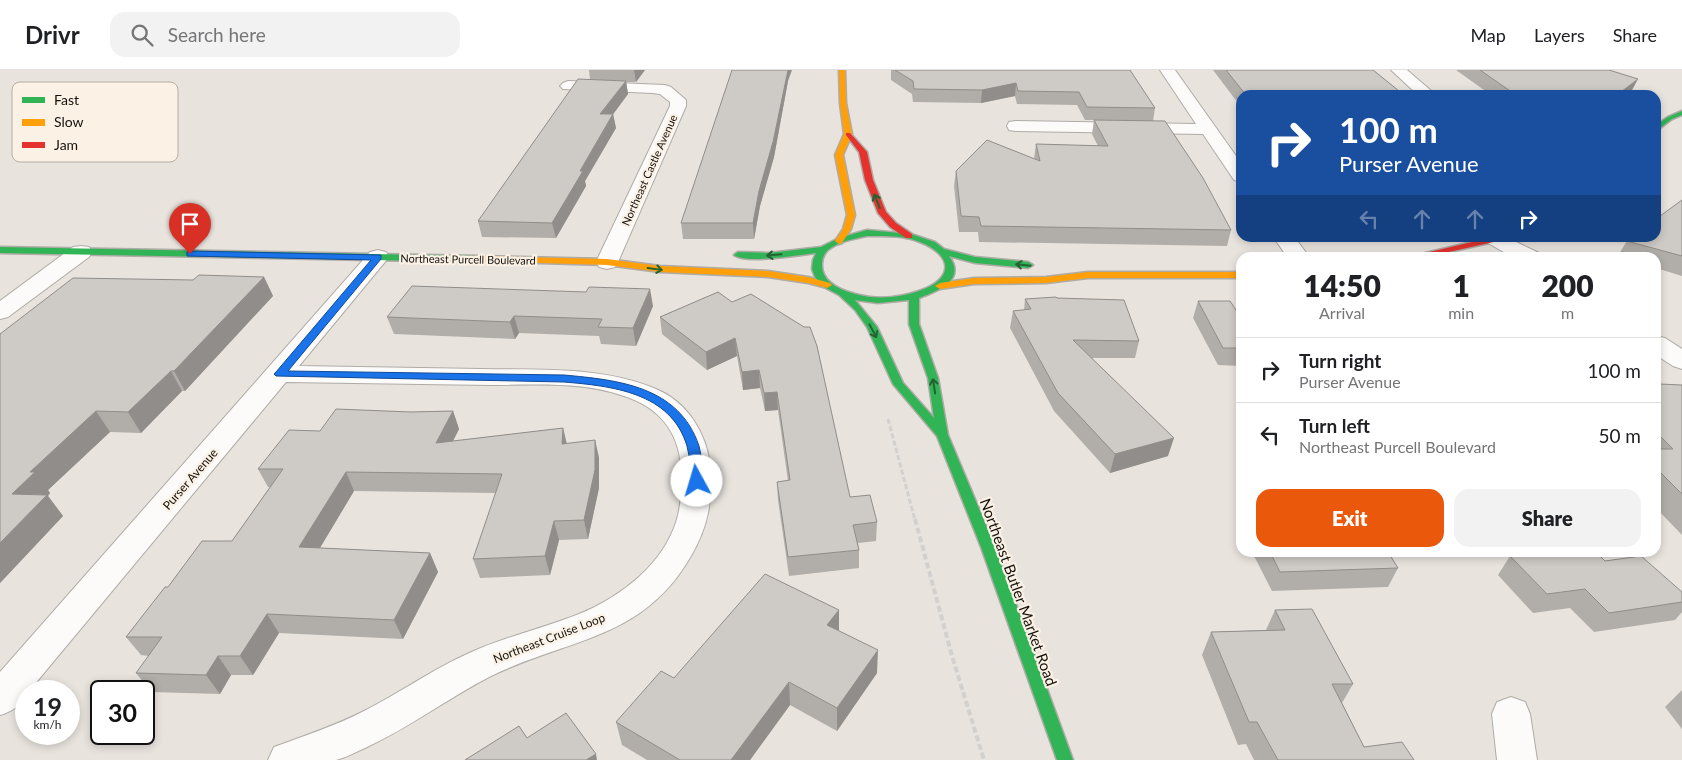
<!DOCTYPE html>
<style>
body{margin:0;font-family:Lato,sans-serif;background:#f2f2f2;color:#202124;height:100vh;display:flex;flex-direction:column;font-size:19px;white-space:nowrap}
*{box-sizing:border-box;margin:0}
p{font-size:16px;color:#757577}
.icon{flex:none;width:28px;height:28px;fill:none;stroke:currentColor;stroke-width:2;stroke-linecap:round;stroke-linejoin:round}
.map{position:relative;flex:1;overflow:hidden}
.drawer{position:absolute;left:1236px;top:182px;width:425px;height:305px;display:flex;flex-direction:column;background:#fff;border-radius:15px;box-shadow:0 2px 8px #0003}
.drawer>*{flex:none}
.guide{position:absolute;left:1236px;top:20px;width:425px;height:152px;border-radius:15px;box-shadow:0 2px 8px #0003;background:#1a4fa0;color:#fff;overflow:hidden}
.speed{position:absolute;left:15px;top:610px;display:flex;gap:10px;font-size:25px;font-weight:700;text-align:center}
.speed>*{display:grid;place-content:center;width:65px;height:65px;border-radius:50%;background:#fff;box-shadow:0 2px 8px #0003;line-height:1}
.speed small{font-size:12px;font-weight:400}
.speed .limit{border:2px solid #111;border-radius:8px;background:#fff;color:#111}
.pin{position:absolute;display:grid;place-items:center;width:42px;height:42px;color:#fff;margin:-51px -21px;border-radius:50% 50% 50% 0;rotate:-45deg;box-shadow:0 0 5px #0007}
.pin .icon{rotate:45deg}
.me{position:absolute;width:55px;margin:-28px;rotate:354deg;stroke-linejoin:round;filter:drop-shadow(0 0 4px #0008)}
.turn{display:flex;align-items:center;gap:18px;height:105px;padding:0 20px;font-size:22px}
.turn .icon{width:65px;height:65px;stroke-width:2.5}
.turn b{display:block;font-size:35px;line-height:42px}
.lanes{display:flex;align-items:center;height:48px;padding:0 20px;background:#0003;justify-content:center;gap:25px;direction:ltr}
.lanes .off{opacity:.35}
.eta{display:flex;justify-content:space-evenly;align-items:center;height:85px;text-align:center}
.eta b{font-size:30px;font-weight:800;line-height:35px}
.cta{display:flex;gap:10px;margin-top:auto;padding:10px 20px}
.cta a{flex:1;height:58px;border-radius:15px;background:#ea580c;color:#fff;font-size:20px;font-weight:800;line-height:58px;text-align:center}
.cta a+a{background:#f2f2f2;color:#202124}
ul{padding:0;list-style:none}
li{display:flex;align-items:center;gap:15px;height:65px;padding:0 20px;border-top:1px solid #e0e0e0}
li div{flex:1}
li b{display:block;font-size:19px}
li em{font-style:normal}
header{display:flex;align-items:center;gap:30px;box-sizing:border-box;height:70px;padding:0 25px;background:#fff;border-bottom:1px solid #e0e0e0}
header strong{font-size:24px}
nav{display:flex;gap:28px;margin-inline-start:auto;font-size:18px}
.search{width:350px;height:45px;background:#f2f2f2;display:flex;align-items:center;gap:12px;box-sizing:border-box;padding:0 18px;border-radius:15px;color:#757577;font-size:19px}
.map>svg:first-child{display:block}
.lines{fill:none;stroke-linecap:round;stroke-linejoin:round}
.street-casing{stroke:#afaba6;stroke-width:2}
.fast-casing{stroke:#afaba6;stroke-width:3}
.slow-casing{stroke:#afaba6;stroke-width:3}
.jam-casing{stroke:#afaba6;stroke-width:3}
.path-far1{stroke:#d2d1cf;stroke-width:3;stroke-dasharray:5 2.5;stroke-linecap:butt}
.path{stroke:#d2d1cf;stroke-width:4;stroke-dasharray:6 3;stroke-linecap:butt}
.street{fill:#fcfbfa;fill-rule:evenodd}
.fast{fill:#30b455;fill-rule:evenodd}
.slow{fill:#ff9f0a;fill-rule:evenodd}
.jam{fill:#e5322d;fill-rule:evenodd}
.wall{fill:#b1aea9}
.shaded-wall{fill:#908d8a}
.building{fill:#cecac5;stroke:#908d8a}
.oneway{stroke:#226332}
.route{fill:#1a73e8;stroke:#114b97}
.labels{text-anchor:middle;dominant-baseline:central;stroke-width:4.5;stroke-linejoin:round;paint-order:stroke}
.far-street-label{font-size:11px;fill:#15120e;stroke:#fbf1e5}
.street-label{font-size:12px;fill:#15120e;stroke:#fbf1e5}
.near-street-label{font-size:15px;fill:#15120e;stroke:#fbf1e5}
.key{fill:#fbf1e5;stroke:#b6aea4;stroke-width:1}
.key-label{font-size:14px;fill:#15120e}
</style>
<header>
<strong>Drivr</strong>
<div class="search"><svg class="icon" aria-label="search" viewBox="0 0 24 24"><circle cx="10" cy="10" r="6"/><path d="M15 15l6 6"/></svg>Search here</div>
<nav><a>Map</a><a>Layers</a><a>Share</a></nav>
</header>
<div class="map">
<svg width="1682" height="690" viewBox="0 0 1682 690">
<rect width="100%" height="100%" fill="#e8e3dd"/>
<g class="lines">
<g class="street-casing">
<g id="street">
<polygon points="1160,0 1175,0 1241,93 1241,112 1234,110 1203,64 1015,61 1009,60 1007,56 1009,52 1015,51 1196,54"/>
<polygon points="1391,0 1407,0 1436,25 1418,25"/>
<polygon points="568,11 665,15 671,17 686,30 686,36 618,192 615,197 607,199 599,197 596,192 670,36 670,32 660,24 652,23 563,19 560,16 563,13"/>
<polygon points="1274,168 1295,168 1310,188 1288,188"/>
<polygon points="1485,168 1508,168 1539,183 1542,188 1514,188 1488,173"/>
<polygon points="81,176 89,177 92,182 89,187 8,247 0,249 0,231 73,177"/>
<path d="M378,180l8,2 3,5 -90,109c61,1 121,2 182,3 58,1 121,-3 175,20 31,13 51,44 54,77 3,34 -2,61 -19,90 -48,84 -122,82 -200,120 -43,22 -82,52 -126,72 -9,4 -20,10 -29,12 -17,0 -49,0 -68,0l6,-13c30,-11 61,-21 90,-36 34,-17 66,-40 101,-56 37,-18 77,-26 114,-41 42,-17 85,-50 98,-95 5,-18 5,-36 4,-53 -3,-36 -23,-59 -57,-70 -42,-15 -91,-11 -134,-11 -68,-1 -136,-2 -204,-3l-257,309h-3c-1,13 -15,21 -26,24v-43l370,-420z"/>
<polygon points="1656,266 1665,268 1682,279 1682,299 1673,296 1656,285"/>
<polygon points="1511,627 1525,632 1530,644 1537,690 1497,690 1492,644 1497,632"/>
</g>
</g>
<g class="fast-casing">
<g id="fast">
<polygon points="1682,41 1682,45 1672,49 1656,61 1656,55 1668,47"/>
<path d="M867,160l44,4 24,8 9,7 31,8 53,5 5,3 -5,3 -53,-5 -26,-7c18,25 -12,35 -30,42v26l19,54 10,57 47,112 78,213h-16l-76,-213 -44,-111 -44,-52 -26,-57 -12,-17 -16,-15 -17,-9 -7,-9 -3,-8 1,-9 3,-7c-16,2 -71,11 -82,2l4,-3 31,1 52,-6 18,-9zM867,166c17,0 36,-1 53,6 33,13 35,37 -1,49 -20,7 -43,9 -64,3 -15,-4 -34,-12 -33,-30 0,-6 2,-10 6,-14 11,-9 26,-11 39,-14zM855,230l23,3 31,-3v24l19,54 6,40 -31,-35 -26,-56z"/>
<polygon points="0,177 478,186 482,189 478,192 0,183"/>
</g>
</g>
<g class="slow-casing">
<g id="slow">
<polygon points="839,0 845,0 846,33 852,64 843,85 855,145 851,159 842,173 839,174 835,171 843,159 847,145 835,85 844,64 840,33"/>
<polygon points="478,186 607,189 660,196 768,201 808,207 830,213 832,215 827,218 808,213 768,207 660,202 607,195 475,191 474,189"/>
<polygon points="1088,202 1241,202 1241,208 1088,208 1046,213 974,214 940,219 935,216 940,213 974,208 1046,207"/>
</g>
</g>
<g class="jam-casing">
<g id="jam">
<polygon points="846,63 850,63 867,82 873,110 886,142 896,153 912,164 912,168 906,168 890,157 878,143 865,110 859,82 846,65"/>
<polygon points="1489,168 1502,168 1498,171 1422,188 1404,188"/>
</g>
</g>
<polyline class="path-far1" points="888,349 915,450"/>
<polyline class="path" points="915,449 952,586 984,690"/>
<use href="#street" class="street"/>
<use href="#fast" class="fast"/>
<use href="#slow" class="slow"/>
<use href="#jam" class="jam"/>
</g>
<g class="wall">
<polygon points="589,0 645,0 636,12 626,12 628,24 613,44 616,58 585,111 586,116 556,168 482,167 478,151 590,9"/>
<polygon points="891,0 1130,0 1155,38 1153,51 1231,160 1227,176 979,172 978,162 959,162 954,116 956,101 1034,89 1036,74 1098,76 1092,64 1094,50 1085,50 1077,35 1017,34 1015,26 981,33 913,32 912,24 891,10"/>
<polygon points="1213,0 1373,0 1404,25 1241,25 1241,37"/>
<polygon points="1456,0 1609,0 1631,22 1627,25 1491,25"/>
<polygon points="788,11 774,87 760,136 754,169 683,169 681,153"/>
<polygon points="1682,130 1682,206 1656,198 1656,188 1617,187 1627,171"/>
<polygon points="264,207 273,226 185,321 182,321 141,363 110,362 48,420 50,423 48,426 63,446 0,513 0,264 193,210"/>
<polygon points="718,222 850,427 877,452 876,471 858,473 859,480 859,498 789,506 778,430 777,412 788,411 778,340 765,341 760,318 743,320 737,286 707,300 662,264 660,247"/>
<polygon points="1057,228 1139,271 1135,288 1092,288 1168,386 1110,403 1054,341 1010,258 1013,241 1024,240 1025,229"/>
<polygon points="1198,231 1241,246 1241,296 1218,295 1193,248"/>
<polygon points="653,236 636,276 601,274 599,266 519,263 515,269 394,264 387,247"/>
<polygon points="1656,310 1660,314 1682,315 1682,465 1656,438"/>
<polygon points="453,341 459,359 453,371 563,358 567,374 595,370 599,388 599,418 588,469 559,470 550,505 480,508 473,489 496,423 354,421 320,478 430,483 438,502 403,569 279,563 253,605 231,605 220,624 151,622 136,603 149,586 141,585 126,567 168,517 232,471 270,417 268,417 258,399 411,342"/>
<polygon points="1252,482 1388,482 1398,498 1388,517 1272,521"/>
<polygon points="1510,486 1605,491 1682,522 1682,542 1675,550 1594,562 1570,538 1533,543 1498,505"/>
<polygon points="839,540 839,561 877,603 837,661 790,635 750,690 647,690 622,675 616,652 674,608"/>
<polygon points="1275,540 1353,614 1342,633 1364,677 1414,690 1254,690 1246,674 1238,675 1202,585 1211,562 1266,560"/>
<polygon points="1682,620 1682,659 1665,637"/>
</g>
<g class="shaded-wall">
<polygon points="634,0 645,0 636,12"/>
<polygon points="788,0 792,0 788,11 774,87 760,136 754,169 753,153 759,121"/>
<polygon points="1638,9 1631,22 1627,25 1617,25"/>
<polygon points="626,11 628,24 603,58 600,44"/>
<polygon points="1016,13 1015,26 981,33 982,20"/>
<polygon points="613,44 616,58 585,111 586,116 556,168 552,153 580,101"/>
<polygon points="264,207 273,226 185,321 174,301"/>
<polygon points="650,219 653,236 636,276 633,258"/>
<polygon points="514,246 519,263 515,269 510,252"/>
<polygon points="735,268 737,286 707,300 706,282"/>
<polygon points="759,300 760,318 743,320 742,302"/>
<polygon points="171,301 182,321 141,363 128,342"/>
<polygon points="777,322 778,340 765,341 764,323"/>
<polygon points="96,341 110,362 48,420 50,423 48,426 63,446 0,513 0,473 12,424 30,402"/>
<polygon points="453,341 459,359 443,391 436,373"/>
<polygon points="563,358 567,376 562,374"/>
<polygon points="1174,368 1168,386 1110,403 1115,384"/>
<polygon points="595,370 599,388 599,418 588,469 584,450"/>
<polygon points="346,402 354,421 309,496 299,477"/>
<polygon points="554,451 559,470 550,505 545,486"/>
<polygon points="430,483 438,502 403,569 394,550"/>
<polygon points="839,540 839,563 827,555"/>
<polygon points="267,544 279,563 253,605 240,586"/>
<polygon points="878,580 877,603 837,661 837,638"/>
<polygon points="218,586 231,605 220,624 206,605"/>
<polygon points="789,612 790,635 750,690 731,690"/>
<polygon points="596,684 597,690 586,690"/>
</g>
<g class="building">
<polygon points="732,0 788,0 773,72 759,121 753,153 681,153"/>
<polygon points="895,0 1130,0 1155,38 1087,37 1079,22 1018,21 1016,13 982,20 914,19 913,11"/>
<polygon points="1226,0 1373,0 1404,25 1246,25"/>
<polygon points="1480,0 1609,0 1638,9 1617,25 1516,25"/>
<polygon points="578,9 626,11 600,44 613,44 580,101 583,101 552,153 478,151"/>
<polygon points="1094,50 1165,51 1203,108 1231,160 981,156 979,147 961,146 956,101 987,70 1040,91 1036,74 1108,76"/>
<polygon points="1682,130 1682,186 1627,171 1632,168 1656,168 1656,149"/>
<polygon points="199,205 264,207 174,301 171,301 128,342 96,341 30,402 35,402 12,424 47,425 0,473 0,264 73,208 193,210"/>
<polygon points="412,216 586,222 589,217 650,219 633,258 598,257 602,249 514,246 510,252 387,247"/>
<polygon points="718,222 732,232 751,224 804,257 810,257 817,276 850,427 870,425 877,452 853,455 859,480 788,487 777,412 790,410 777,322 764,323 759,300 742,302 735,268 706,282 660,247"/>
<polygon points="1056,227 1057,228 1124,230 1139,271 1073,270 1174,368 1115,384 1058,323 1013,241 1031,239 1025,229"/>
<polygon points="1198,231 1230,231 1240,246 1241,246 1241,278 1223,278"/>
<polygon points="1656,310 1660,314 1682,315 1682,424 1656,398 1656,379 1673,379 1656,362"/>
<polygon points="336,339 411,342 453,341 436,373 563,358 562,374 595,370 595,400 584,450 554,451 545,486 473,489 502,404 346,402 299,477 430,483 394,550 267,544 240,586 218,586 206,605 136,603 162,567 126,567 165,517 168,517 202,471 232,471 283,399 258,399 289,360 320,361"/>
<polygon points="1270,482 1388,482 1398,498 1280,502"/>
<polygon points="1537,482 1596,482 1605,491 1641,486 1682,522 1682,532 1609,543 1585,519 1547,524 1510,486"/>
<polygon points="765,504 839,540 827,555 878,580 837,638 789,612 731,690 680,690 616,652 661,601 674,608"/>
<polygon points="1312,539 1353,614 1332,614 1364,677 1402,672 1414,690 1278,690 1257,652 1249,652 1211,562 1285,560 1275,540"/>
<polygon points="566,643 596,684 586,690 465,690 519,656 527,668"/>
</g>
<defs><path id="oneway-shaft" d="M-6 0H5M1.5-3L5.5 0L1.5 3" fill="none" stroke-width="1.6" stroke-linecap="round" stroke-linejoin="round" transform="scale(1.25)"/></defs>
<g class="oneway">
<use href="#oneway-shaft" transform="translate(877 131) rotate(-112)"/>
<use href="#oneway-shaft" transform="translate(774 185) rotate(175)"/>
<use href="#oneway-shaft" transform="translate(1023 195) rotate(-174)"/>
<use href="#oneway-shaft" transform="translate(655 199) rotate(8)"/>
<use href="#oneway-shaft" transform="translate(873 261) rotate(62)"/>
<use href="#oneway-shaft" transform="translate(934 316) rotate(-99)"/>
</g>
<path class="route" d="M190,181l191,4v4l-93,112 276,4c54,5 115,11 135,71 3,10 3,24 4,35l-6,4 -6,-4c-1,-11 -1,-24 -4,-35 -16,-54 -76,-60 -123,-64l-288,-6 -2,-2 2,-2 95,-112 -184,-4v-4z"/>
<g class="labels">
<g class="far-street-label">
<text transform="translate(649 100) rotate(-66)">Northeast Castle Avenue</text>
<text transform="translate(468 189) rotate(1)">Northeast Purcell Boulevard</text>
</g>
<g class="street-label">
<text transform="translate(190 409) rotate(-49)">Purser Avenue</text>
<text transform="translate(549 568) rotate(-21)">Northeast Cruise Loop</text>
</g>
<g class="near-street-label">
<text transform="translate(1019 522) rotate(70)">Northeast Butler Market Road</text>
</g>
</g>
<rect x="12" y="12" width="166" height="80" rx="8" class="key"/>
<rect x="22" y="27" width="23" height="6" fill="#30b455"/>
<rect x="22" y="49" width="23" height="7" fill="#ff9f0a"/>
<rect x="22" y="72" width="23" height="6" fill="#e5322d"/>
<g class="key-label">
<text x="54" y="35">Fast</text>
<text x="54" y="57">Slow</text>
<text x="54" y="80">Jam</text>
</g>
</svg>
<div class="speed"><div>19<small>km/h</small></div><div class="limit">30</div></div>
<div class="pin" style="left:190px;top:184px;background:#d93025"><svg class="icon" aria-label="arrive" viewBox="0 0 24 24"><path d="M6 21V4h12l-3 4 3 4H6"/></svg></div>
<svg class="me" style="left:697px;top:411px" viewBox="-20 -20 40 40"><circle r="19" fill="#fff"/><path d="M0-13L10 11 0 6-10 11z" fill="#1a73e8"/></svg>
<div class="guide">
<div class="turn"><svg class="icon" aria-label="right" viewBox="0 0 24 24"><path d="M7 20v-9h11M14 6l5 5-5 5"/></svg><div><b>100 m</b>Purser Avenue</div></div>
<div class="lanes"><svg class="icon off" aria-label="left" viewBox="0 0 24 24"><path d="M17 20v-9H6M10 6l-5 5 5 5"/></svg><svg class="icon off" aria-label="ahead" viewBox="0 0 24 24"><path d="M12 20V5M6 11l6-6 6 6"/></svg><svg class="icon off" aria-label="ahead" viewBox="0 0 24 24"><path d="M12 20V5M6 11l6-6 6 6"/></svg><svg class="icon" aria-label="right" viewBox="0 0 24 24"><path d="M7 20v-9h11M14 6l5 5-5 5"/></svg></div>
</div>
<section class="drawer">
<div class="eta">
<div><b>14:50</b><p>Arrival</p></div>
<div><b>1</b><p>min</p></div>
<div><b>200</b><p>m</p></div>
</div>
<ul>
<li><svg class="icon" aria-label="right" viewBox="0 0 24 24"><path d="M7 20v-9h11M14 6l5 5-5 5"/></svg><div><b>Turn right</b><p>Purser Avenue</p></div><em>100 m</em></li>
<li><svg class="icon" aria-label="left" viewBox="0 0 24 24"><path d="M17 20v-9H6M10 6l-5 5 5 5"/></svg><div><b>Turn left</b><p>Northeast Purcell Boulevard</p></div><em>50 m</em></li>
</ul>
<div class="cta"><a>Exit</a><a>Share</a></div>
</section>
</div>
